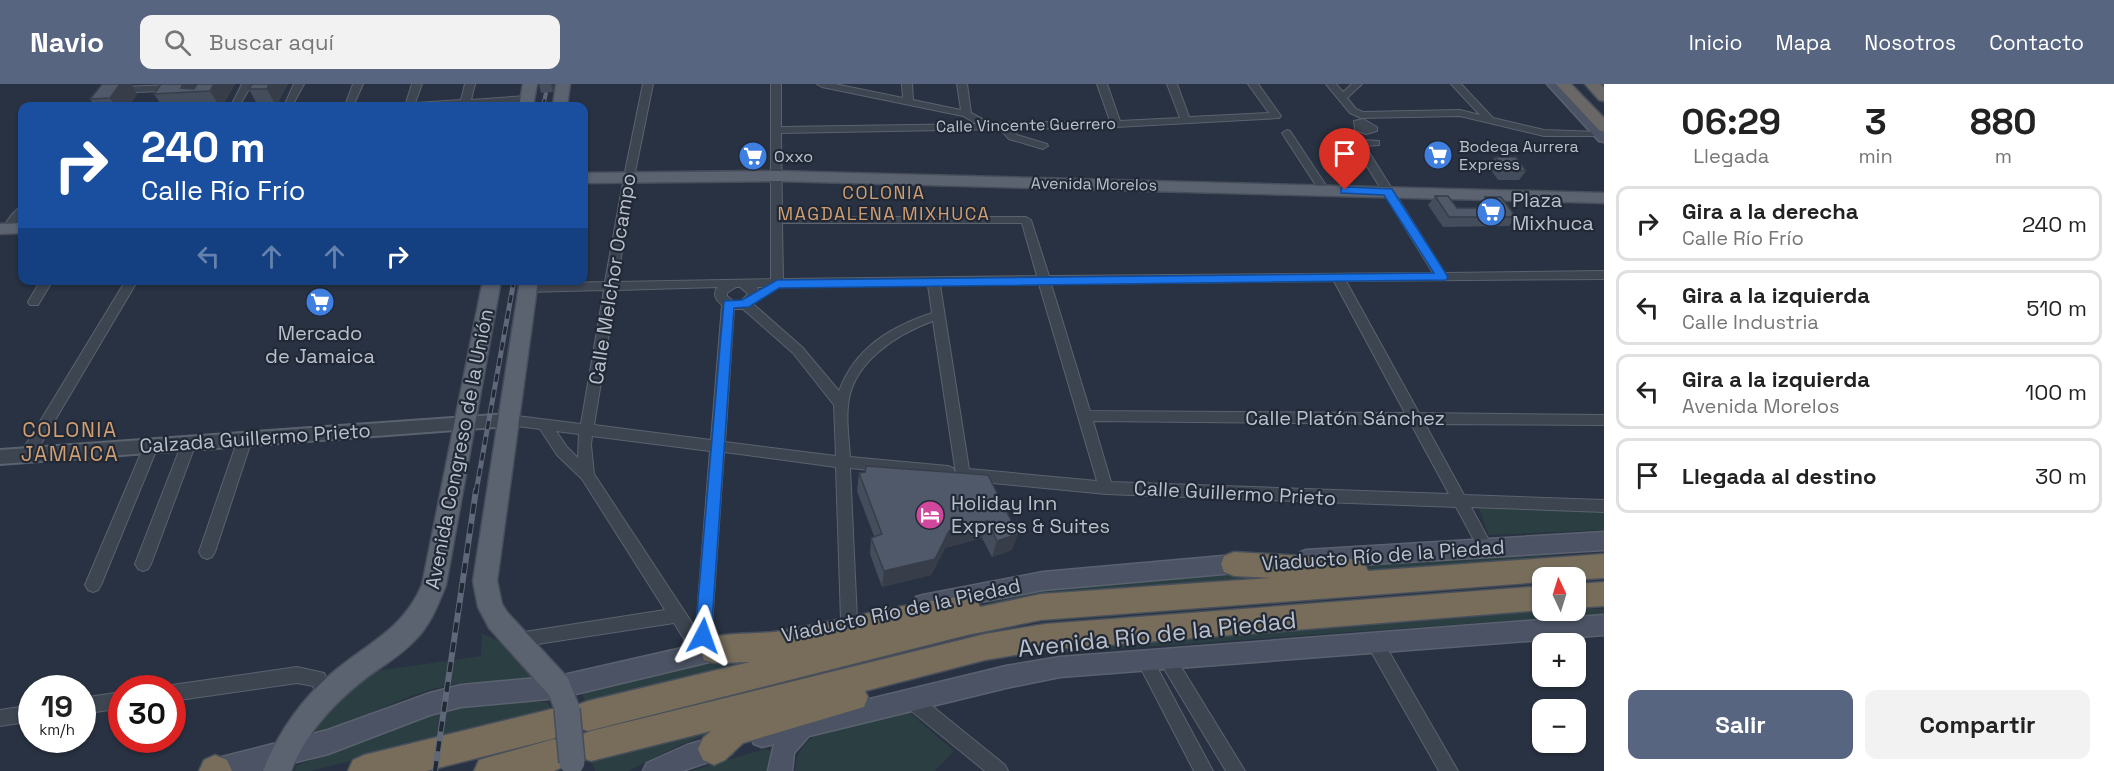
<!DOCTYPE html>
<html lang="es">
<meta charset="utf-8">
<style>
body{margin:0;font-family:"Space Grotesk",sans-serif;background:#f2f2f2;color:#222;height:100vh;display:flex;flex-direction:column;font-size:22px;white-space:nowrap}
*{box-sizing:border-box;margin:0}
p{font-size:20px;color:#767676}
.icon{flex:none;width:33px;height:33px;fill:none;stroke:currentColor;stroke-width:2;stroke-linecap:round;stroke-linejoin:round}
.map{position:relative;flex:1;overflow:hidden}
.details{display:flex;flex-direction:column;background:#fff;width:510px}
.details>*{flex:none}
.hud{position:absolute;left:18px;top:18px;width:570px;height:183px;border-radius:12px;box-shadow:0 2px 4px #0004;background:#1a4fa0;color:#fff;overflow:hidden}
.needle{width:39px;rotate:356deg}
.fabs{position:absolute;left:1532px;top:483px;display:grid;gap:12px}
.fabs a{display:grid;place-items:center;width:54px;height:54px;border-radius:12px;background:#fff;box-shadow:0 2px 4px #0004;font-size:30px}
.speed{position:absolute;left:18px;top:591px;display:flex;gap:12px;font-size:30px;font-weight:700;text-align:center}
.speed>*{display:grid;place-content:center;width:78px;height:78px;border-radius:50%;background:#fff;box-shadow:0 2px 4px #0004;line-height:1}
.speed small{font-size:15px;font-weight:400}
.speed .limit{border:9px solid #d22;background:#fff;color:#111}
.pin{position:absolute;display:grid;place-items:center;width:51px;height:51px;color:#fff;margin:-62px -26px;border-radius:50% 50% 50% 0;rotate:-45deg;box-shadow:0 0 6px #0007}
.pin .icon{rotate:45deg}
.me{position:absolute;width:66px;margin:-33px;rotate:4deg;stroke-linejoin:round;filter:drop-shadow(0 0 4px #0008)}
.turn{display:flex;align-items:center;gap:21px;height:126px;padding:0 24px;font-size:27px}
.turn .icon{width:78px;height:78px;stroke-width:2.5}
.turn b{display:block;font-size:42px;line-height:51px}
.lanes{display:flex;align-items:center;height:57px;padding:0 24px;background:#0003;justify-content:center;gap:30px;direction:ltr}
.lanes .off{opacity:.35}
.eta{display:flex;justify-content:space-evenly;align-items:center;height:102px;text-align:center}
.eta b{font-size:36px;font-weight:700;line-height:42px}
.action{display:flex;gap:12px;margin-top:auto;padding:12px 24px}
.action a{flex:1;height:69px;border-radius:12px;background:#576580;color:#fff;font-size:24px;font-weight:700;line-height:69px;text-align:center}
.action a+a{background:#f2f2f2;color:#222}
ul{padding:0;list-style:none}
li{display:flex;align-items:center;gap:18px;height:75px;margin:0 12px 9px;padding:0 12px;border:3px solid #e0e0e0;border-radius:12px}
li div{flex:1}
li b{display:block;font-size:22px}
li em{font-style:normal}
header{display:flex;align-items:center;gap:36px;box-sizing:border-box;height:84px;padding:0 30px;background:#576580;color:#fff}
header strong{font-size:28px}
nav{display:flex;gap:33px;margin-inline-start:auto;font-size:21px}
.search{width:420px;height:54px;background:#f2f2f2;display:flex;align-items:center;gap:15px;box-sizing:border-box;padding:0 21px;border-radius:12px;color:#767676;font-size:22px}
main{display:flex;flex:1;min-height:0}
.map>svg:first-child{display:block}
.green{fill:#2b3f43}
.lines{fill:none;stroke-linecap:round;stroke-linejoin:round}
.minor-casing{stroke:#5b626f;stroke-width:2}
.tertiary-casing{stroke:#5b626f;stroke-width:4}
.secondary-casing{stroke:#5b626f;stroke-width:3}
.primary-casing{stroke:#474d5b;stroke-width:3}
.trunk-casing{stroke:#474f5c;stroke-width:3}
.motorway-casing{stroke:#474f5c;stroke-width:3}
.minor{fill:#3d4551;fill-rule:evenodd}
.tertiary{fill:#3d4551;fill-rule:evenodd}
.secondary{fill:#4b5364;fill-rule:evenodd}
.primary{fill:#5b6371;fill-rule:evenodd}
.trunk{fill:#696866;fill-rule:evenodd}
.motorway{fill:#776d5a;fill-rule:evenodd}
.rail-far2-casing{stroke:#5f6878;stroke-width:4}
.rail-far1-casing{stroke:#5f6878;stroke-width:5}
.rail-casing{stroke:#5f6878;stroke-width:6}
.rail-far2{stroke:#212937;stroke-width:2;stroke-dasharray:7;stroke-linecap:butt}
.rail-far1{stroke:#212937;stroke-width:3;stroke-dasharray:8;stroke-linecap:butt}
.rail{stroke:#212937;stroke-width:4;stroke-dasharray:10;stroke-linecap:butt}
.primary-bridge-casing{stroke:#474d5b;stroke-width:28;stroke-linecap:butt}
.primary-bridge{stroke:#5b6371;stroke-width:25}
.wall{fill:#444d5b}
.shaded-wall{fill:#373e4a}
.building{fill:#4f596a;stroke:#373e4a;stroke-width:1.5}
.route{fill:#1a73e8;stroke:#114b97;stroke-width:1.5}
.labels{text-anchor:middle;dominant-baseline:central;stroke-width:4.5;stroke-linejoin:round;paint-order:stroke}
.far-street-label{font-size:16px;fill:#bac0cb;stroke:#212937}
.far-poi-label{font-size:16px;fill:#bac0cb;stroke:#212937;text-anchor:start}
.far-neighbourhood-label{font-size:18px;letter-spacing:1.5px;fill:#d09e70;stroke:#212937}
.poi-label{font-size:20px;fill:#bac0cb;stroke:#212937;text-anchor:start}
.street-label{font-size:20px;fill:#bac0cb;stroke:#212937}
.neighbourhood-label{font-size:21px;letter-spacing:1.5px;fill:#d09e70;stroke:#212937}
.near-street-label{font-size:24px;fill:#bac0cb;stroke:#212937}
</style>
<header>
<strong>Navio</strong>
<div class="search"><svg class="icon" aria-label="search" viewBox="0 0 24 24"><circle cx="10" cy="10" r="6"/><path d="M15 15l6 6"/></svg>Buscar aquí</div>
<nav><a>Inicio</a><a>Mapa</a><a>Nosotros</a><a>Contacto</a></nav>
</header>
<main>
<div class="map">
<svg width="1604" height="687" viewBox="0 0 1604 687">
<rect width="100%" height="100%" fill="#293242"/>
<g class="green">
<polygon points="1478,422 1604,426 1604,446 1489,451"/>
<polygon points="1604,465 1406,489 1318,482"/>
<polygon points="1229,489 1316,495 954,521 976,511"/>
<polygon points="1542,525 1604,525 1604,530 1057,569 1103,558"/>
<path d="M482,550c22,7 44,24 53,46 -18,5 -53,0 -74,3 -47,7 -89,30 -131,49l-10,4 -4,-4v-7l20,-27 40,-27 105,-15z"/>
<polygon points="803,568 586,620 581,607 692,582"/>
<polygon points="503,618 547,618 551,625 311,687 295,687 296,682 434,626"/>
<path d="M904,624l50,43 -19,20h-140c2,-49 72,-53 109,-63z"/>
<polygon points="762,630 682,660 628,687 595,687 591,674"/>
<polygon points="765,665 772,668 770,687 690,687"/>
</g>
<g class="lines">
<g class="minor-casing">
<g id="minor">
<polygon points="242,0 252,0 239,22 231,22"/>
<polygon points="294,0 304,0 292,22 284,22"/>
<polygon points="353,0 363,0 353,22 345,22"/>
<polygon points="412,0 422,0 415,19 461,16 465,0 475,0 471,16 527,12 532,15 527,18 468,22 405,22"/>
<path d="M643,0h10l-19,93 -17,105 154,-3v-195h10v43l196,-3 -14,-8 -141,-29 -5,-3h18l68,14 -1,-14h10l1,16 48,10 -4,-26h10l4,29 19,10 120,-2 -13,-37h10l13,37 60,-3 -13,-34h10l12,33 80,-4 -21,-29h10l23,32 -2,2 -163,9 -105,2 6,6 30,9 1,2 -5,3 -34,-10 -9,-10 -219,4 1,84h244l5,3 18,56 384,-3 -84,-136 5,-3 7,6 18,1v4l-14,1 80,127 159,-2v8l-258,2 73,132 185,2v10l-179,-1 39,71 140,5v12l-133,-5 22,41 -2,5 -5,1 -5,-1 -25,-46 -350,-13 -143,-14 -5,-2 -2,-4 -23,-153c-36,13 -82,42 -85,85 -2,16 1,34 2,51l98,9 5,2 2,4 -2,4 -5,2 -98,-10 7,152 -2,5 -6,2 -6,-2 -2,-5 -5,-153 -112,-15 -14,201 -2,5 -6,3 -6,-3 -22,-35 -156,24 -6,-2 -2,-5 2,-5 6,-2 147,-23 -83,-131 -25,-24 -17,-26 -31,-4 -5,-1 -2,-4 2,-4 5,-1 72,9 23,-134 -76,2 -6,-4 6,-4 77,-2 19,-105zM782,139h240l15,53 -254,3zM1334,197l71,132 -315,-2 -39,-127zM1039,200l58,197 -128,-12 -29,-184zM928,201l4,28c-42,14 -77,35 -93,78l-37,-44 -49,-43 7,-10 -3,-7zM718,203c-6,7 -2,13 4,18l-11,135 -117,-15 22,-135zM736,203h4l8,7 -7,7h-8l-6,-5v-3zM734,225h9l50,44 41,52 2,51 -111,-14zM1093,337l318,3 38,70 -338,-12zM556,347l23,3 -1,24 -11,-11zM592,352l118,15 -14,178 -102,-155 -3,-29z"/>
<polygon points="1326,0 1336,0 1343,8 1352,0 1362,0 1347,14 1356,25 1363,28 1460,26 1480,31 1451,0 1461,0 1493,34 1544,46 1600,48 1604,49 1604,52 1544,52 1460,32 1361,34 1350,29"/>
<polygon points="176,1 181,4 179,6 117,9 112,6 117,3"/>
<polygon points="1363,35 1377,43 1377,47 1366,50 1355,46 1354,37"/>
<polygon points="1287,46 1290,47 1329,106 1328,108 1320,108 1319,106 1282,49"/>
<path d="M22,123v10l-10,14h-8c-1,-7 11,-22 18,-24z"/>
<polygon points="41,196 53,196 38,221 30,221 28,218"/>
<polygon points="126,196 138,196 32,375 22,375 20,371 22,367"/>
<polygon points="245,350 250,351 252,355 215,468 212,473 207,475 202,473 199,468 238,355 240,351"/>
<polygon points="189,354 194,355 196,359 151,480 148,485 143,487 138,485 135,480 182,359 184,355"/>
<polygon points="151,357 156,358 158,362 101,501 98,506 93,508 88,506 85,501 144,362 146,358"/>
<polygon points="1374,550 1380,552 1458,687 1439,687 1368,562 1366,557 1368,552"/>
<polygon points="1166,565 1172,568 1245,687 1226,687 1160,578 1158,573 1160,568"/>
<polygon points="1144,567 1150,570 1213,687 1194,687 1136,575 1138,570"/>
<polygon points="297,583 324,589 334,612 332,618 326,620 320,618 313,602 297,599 172,617 172,604 166,604 172,601"/>
<polygon points="910,607 916,609 1005,681 1008,687 985,687 904,621 902,615 904,609"/>
<polygon points="122,608 122,624 82,630 82,614"/>
<polygon points="32,621 32,637 0,642 0,626"/>
</g>
</g>
<g class="tertiary-casing">
<polygon id="tertiary" points="509,330 515,332 517,336 515,340 509,342 0,380 0,366"/>
</g>
<g class="secondary-casing">
<g id="secondary">
<polygon points="1547,0 1560,0 1604,46 1604,58 1599,57"/>
<polygon points="1596,0 1604,0 1604,6"/>
<polygon points="1604,448 1604,466 1306,484 1299,481 1296,475 1299,469 1306,466"/>
<polygon points="1246,470 1253,473 1256,479 1253,485 1246,488 1043,506 923,529 916,527 913,520 916,513 923,511 1043,488"/>
<polygon points="1604,531 1604,551 1060,593 1006,604 809,652 794,669 792,687 768,687 774,660 762,663 754,660 750,652 754,644 762,641 1006,582 1060,573"/>
<polygon points="726,554 734,557 737,564 734,571 726,574 559,614 461,623 430,631 328,670 260,687 202,687 206,679 214,675 328,646 430,609 461,601 559,592"/>
<polygon points="724,650 732,654 736,662 732,670 682,687 643,687 647,679 687,661"/>
</g>
</g>
<g class="primary-casing">
<g id="primary">
<polygon points="523,0 537,0 533,22 519,22"/>
<polygon points="556,0 570,0 567,22 553,22"/>
<polygon points="776,87 1604,109 1604,119 776,97 584,99 584,89"/>
<polygon points="22,139 22,149 0,150 0,140"/>
<path d="M483,196h18l-55,305c-8,20 -16,41 -32,56 -14,15 -32,25 -48,37 -31,24 -61,56 -75,93h-28c15,-38 37,-70 68,-97 36,-31 71,-43 91,-89z"/>
<polygon points="520,196 538,196 497,497 502,520 507,528 568,594 580,625 576,634 567,638 558,634 549,611 489,544 478,523 473,497"/>
</g>
</g>
<g class="trunk-casing">
<g id="trunk">
<polygon points="1556,0 1571,0 1604,34 1604,48 1599,46"/>
<polygon points="1585,0 1600,0 1604,4 1604,17 1599,16"/>
</g>
</g>
<g class="motorway-casing">
<g id="motorway">
<path d="M1234,468l120,7 10,4 4,8 236,-17v24l-29,2v-2h-33v4l-501,38 -74,15 -379,96 -11,-4 -4,-11 4,-11 11,-4 162,-39 -36,1 -10,-3 -4,-10 4,-10c23,-9 52,-5 77,-9 62,-11 123,-28 186,-35l10,4 3,7 61,-13 230,-16 -37,-2 -10,-4 -3,-8 3,-8z"/>
<polygon points="1604,498 1604,522 1575,524 1575,500"/>
<polygon points="1542,502 1542,526 1045,566 985,576 865,607 868,613 864,623 743,659 725,676 714,681 703,676 698,665 703,654 711,647 591,677 580,673 576,662 580,651 591,647 985,550 1045,540"/>
<polygon points="552,625 563,629 567,640 563,651 552,655 426,687 348,687 353,676 364,671"/>
<polygon points="554,655 565,660 570,671 565,682 554,687 474,687 479,676"/>
<polygon points="215,671 227,676 232,687 199,687 204,676"/>
</g>
</g>
<use href="#minor" class="minor"/>
<use href="#tertiary" class="tertiary"/>
<use href="#secondary" class="secondary"/>
<use href="#primary" class="primary"/>
<use href="#trunk" class="trunk"/>
<use href="#motorway" class="motorway"/>
<g class="rail-far2-casing">
<polyline id="rail-far2" points="543,22 546,9"/>
</g>
<g class="rail-far1-casing">
<polyline id="rail-far1" points="476,408 514,196"/>
</g>
<g class="rail-casing">
<polyline id="rail" points="435,687 476,406"/>
</g>
<use href="#rail-far2" class="rail-far2"/>
<use href="#rail-far1" class="rail-far1"/>
<use href="#rail" class="rail"/>
<g class="primary-bridge-casing">
<polyline id="primary-bridge" points="567,625 572,678"/>
</g>
<use href="#primary-bridge" class="primary-bridge"/>
</g>
<g class="wall">
<polygon points="102,0 144,0 131,0 137,10 129,22 95,22 90,15"/>
<polygon points="235,0 222,22 162,22 154,10 196,2"/>
<polygon points="288,0 276,22 258,22 249,5"/>
<polygon points="539,0 555,0 553,8 541,9"/>
<polygon points="1495,73 1526,87 1519,96 1498,96 1488,82"/>
<polygon points="1435,112 1457,124 1480,124 1479,122 1485,113 1516,133 1509,142 1443,143 1428,121"/>
<polygon points="859,389 988,391 1012,466 992,473 982,454 945,464 931,491 882,503 870,470 871,454 874,452 857,407"/>
</g>
<g class="shaded-wall">
<polygon points="120,0 131,0 137,10 129,22 115,22 110,14"/>
<polygon points="183,0 194,0 199,7 181,4"/>
<polygon points="214,0 235,0 222,22 219,22 210,7"/>
<polygon points="269,0 288,0 276,22 267,5"/>
<polygon points="551,0 555,0 553,8"/>
<polygon points="987,437 982,454 945,464 931,491 882,503 884,487 949,447"/>
<polygon points="1018,450 1012,466 992,473 997,457"/>
</g>
<g class="building">
<polygon points="102,0 120,0 110,14 90,15"/>
<polygon points="161,0 183,0 181,4 194,5 197,0 214,0 210,7 154,10"/>
<polygon points="252,0 269,0 267,5 249,5"/>
<polygon points="1495,73 1516,73 1526,87 1505,86"/>
<polygon points="1435,112 1448,112 1457,124 1495,124 1485,113 1501,113 1516,133 1449,133"/>
<polygon points="866,382 988,391 1018,450 997,457 987,437 949,447 935,475 884,487 871,454 882,450 859,389 865,388"/>
</g>
<polygon class="route" points="1345,103 1392,105 1448,193 1446,196 779,204 749,223 734,224 711,552 709,558 703,560 698,558 695,552 724,217 742,216 777,196 1434,189 1384,111 1341,109 1341,104"/>
<defs>
<g id="supermarket-disc" transform="scale(1.5)"><circle r="9.5" fill="#3f7fe0" stroke="#212937"/><path d="M-6-5.5h2.5l.6 2H6L4.5 2H-2.5L-4.4-4H-6ZM-1.5 3.2a1.3 1.3 0 1 0 .1 0ZM3 3.2a1.3 1.3 0 1 0 .1 0Z" fill="#fff"/></g>
<g id="hotel-disc" transform="scale(1.5)"><circle r="9.5" fill="#d1479c" stroke="#212937"/><path d="M-6-4.5h1.5V1H6V5H4.5V3h-9V5H-6ZM-4 0a1.8 1.8 0 1 1 3.6 0ZM.5 0V-2.5h3Q6-2.5 6 0Z" fill="#fff"/></g>
</defs>
<g fill-rule="evenodd">
<use href="#supermarket-disc" x="1438" y="71"/>
<use href="#supermarket-disc" x="753" y="72"/>
<use href="#supermarket-disc" x="1491" y="128"/>
<use href="#supermarket-disc" x="320" y="218"/>
<use href="#hotel-disc" x="930" y="431"/>
</g>
<g class="labels">
<g class="far-street-label">
<text transform="translate(1026 41) rotate(-1)">Calle Vincente Guerrero</text>
<text transform="translate(1094 100) rotate(1)">Avenida Morelos</text>
</g>
<g class="far-poi-label">
<text x="1459" y="62">Bodega Aurrera<tspan x="1459" dy="18">Express</tspan></text>
<text x="774" y="72">Oxxo</text>
</g>
<g class="far-neighbourhood-label">
<text x="884" y="108">COLONIA<tspan x="884" dy="21">MAGDALENA MIXHUCA</tspan></text>
</g>
<g class="poi-label">
<text x="1512" y="116">Plaza<tspan x="1512" dy="23">Mixhuca</tspan></text>
<text x="320" y="249" text-anchor="middle">Mercado<tspan x="320" dy="23">de Jamaica</tspan></text>
<text x="951" y="419">Holiday Inn<tspan x="951" dy="23">Express &amp; Suites</tspan></text>
</g>
<g class="street-label">
<text transform="translate(612 195) rotate(-81)">Calle Melchor Ocampo</text>
<text x="1345" y="334">Calle Platón Sánchez</text>
<text transform="translate(255 354) rotate(-4)">Calzada Guillermo Prieto</text>
<text transform="translate(459 365) rotate(-79)">Avenida Congreso de la Unión</text>
<text transform="translate(1235 409) rotate(3)">Calle Guillermo Prieto</text>
<text transform="translate(1383 471) rotate(-4)">Viaducto Río de la Piedad</text>
<text transform="translate(901 526) rotate(-12)">Viaducto Río de la Piedad</text>
</g>
<g class="neighbourhood-label">
<text x="70" y="345">COLONIA<tspan x="70" dy="24">JAMAICA</tspan></text>
</g>
<g class="near-street-label">
<text transform="translate(1157 550) rotate(-6)">Avenida Río de la Piedad</text>
</g>
</g>
</svg>
<div class="fabs">
<a><svg class="needle" viewBox="-14 -14 28 28"><path d="M0-13l5 13h-10z" fill="#e53935"/><path d="M0 13l5-13h-10z" fill="#767676"/></svg></a>
<a>+</a>
<a>−</a>
</div>
<div class="speed"><div>19<small>km/h</small></div><div class="limit">30</div></div>
<div class="pin" style="left:1345px;top:106px;background:#d93025"><svg class="icon" aria-label="arrive" viewBox="0 0 24 24"><path d="M6 21V4h12l-3 4 3 4H6"/></svg></div>
<svg class="me" style="left:703px;top:552px" viewBox="-20 -20 40 40"><path d="M0-17L14 15 0 8-14 15z" fill="#1a73e8" stroke="#fff" stroke-width="4"/></svg>
<div class="hud">
<div class="turn"><svg class="icon" aria-label="right" viewBox="0 0 24 24"><path d="M7 20v-9h11M14 6l5 5-5 5"/></svg><div><b>240 m</b>Calle Río Frío</div></div>
<div class="lanes"><svg class="icon off" aria-label="left" viewBox="0 0 24 24"><path d="M17 20v-9H6M10 6l-5 5 5 5"/></svg><svg class="icon off" aria-label="ahead" viewBox="0 0 24 24"><path d="M12 20V5M6 11l6-6 6 6"/></svg><svg class="icon off" aria-label="ahead" viewBox="0 0 24 24"><path d="M12 20V5M6 11l6-6 6 6"/></svg><svg class="icon" aria-label="right" viewBox="0 0 24 24"><path d="M7 20v-9h11M14 6l5 5-5 5"/></svg></div>
</div>
</div>
<section class="details">
<div class="eta">
<div><b>06:29</b><p>Llegada</p></div>
<div><b>3</b><p>min</p></div>
<div><b>880</b><p>m</p></div>
</div>
<ul>
<li><svg class="icon" aria-label="right" viewBox="0 0 24 24"><path d="M7 20v-9h11M14 6l5 5-5 5"/></svg><div><b>Gira a la derecha</b><p>Calle Río Frío</p></div><em>240 m</em></li>
<li><svg class="icon" aria-label="left" viewBox="0 0 24 24"><path d="M17 20v-9H6M10 6l-5 5 5 5"/></svg><div><b>Gira a la izquierda</b><p>Calle Industria</p></div><em>510 m</em></li>
<li><svg class="icon" aria-label="left" viewBox="0 0 24 24"><path d="M17 20v-9H6M10 6l-5 5 5 5"/></svg><div><b>Gira a la izquierda</b><p>Avenida Morelos</p></div><em>100 m</em></li>
<li><svg class="icon" aria-label="arrive" viewBox="0 0 24 24"><path d="M6 21V4h12l-3 4 3 4H6"/></svg><div><b>Llegada al destino</b></div><em>30 m</em></li>
</ul>
<div class="action"><a>Salir</a><a>Compartir</a></div>
</section>
</main>
